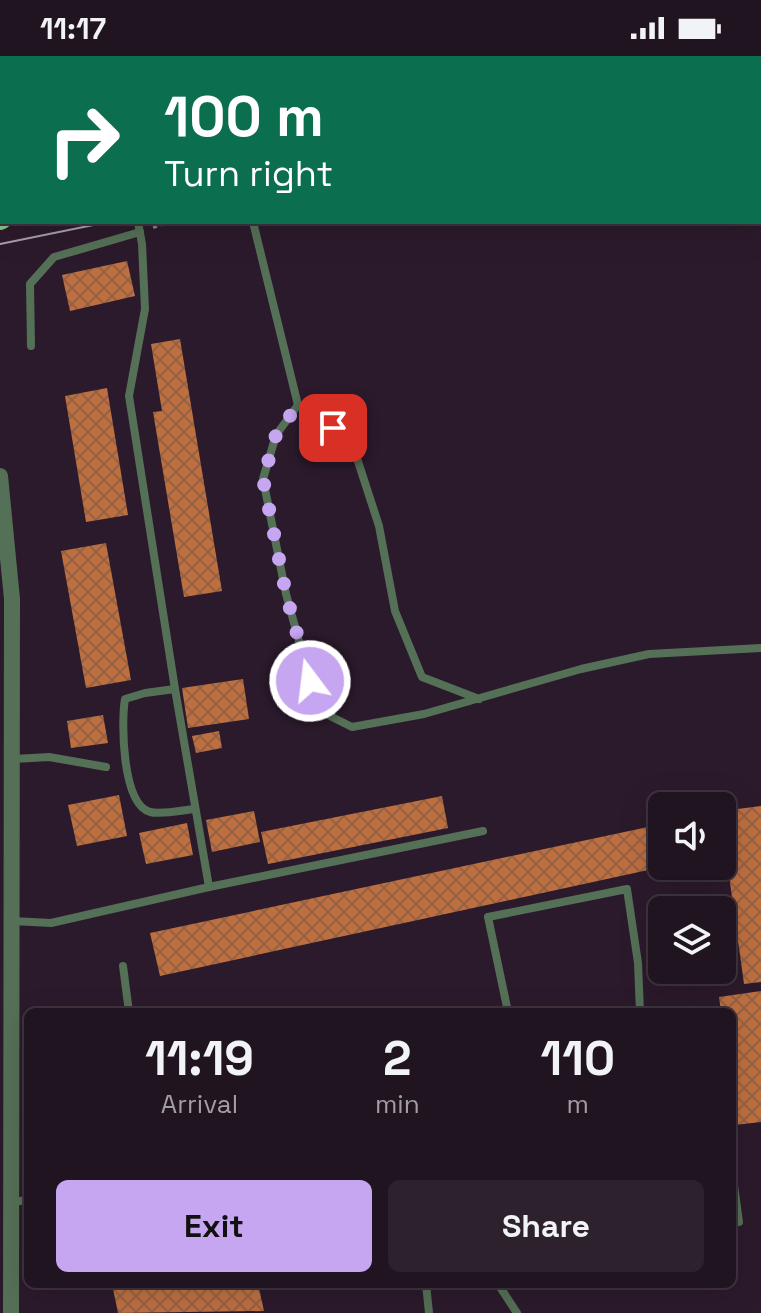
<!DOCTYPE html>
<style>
body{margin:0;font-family:"Space Grotesk",sans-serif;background:#2d212d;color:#f1f3f6;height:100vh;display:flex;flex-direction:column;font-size:30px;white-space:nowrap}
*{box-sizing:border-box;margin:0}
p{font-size:26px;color:#a29ea5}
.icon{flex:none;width:44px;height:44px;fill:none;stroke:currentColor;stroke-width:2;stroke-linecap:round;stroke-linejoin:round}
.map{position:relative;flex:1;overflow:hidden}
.side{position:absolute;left:24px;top:952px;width:712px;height:280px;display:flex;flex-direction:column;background:#201420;border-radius:12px;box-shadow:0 8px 32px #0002,0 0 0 2px #3d333e}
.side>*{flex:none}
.top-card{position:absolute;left:0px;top:0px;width:762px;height:168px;box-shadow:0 8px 32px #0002,0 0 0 2px #3d333e;background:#0b6e4f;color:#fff;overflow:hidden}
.tools{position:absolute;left:648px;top:736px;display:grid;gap:16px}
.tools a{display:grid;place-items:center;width:88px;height:88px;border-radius:12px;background:#201420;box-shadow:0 8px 32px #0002,0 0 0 2px #3d333e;font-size:40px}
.pin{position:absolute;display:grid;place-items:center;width:68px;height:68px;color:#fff;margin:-34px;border-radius:16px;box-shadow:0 4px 12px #0006}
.me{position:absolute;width:88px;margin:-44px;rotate:345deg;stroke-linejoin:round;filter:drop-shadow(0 0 6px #0008)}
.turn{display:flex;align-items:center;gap:28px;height:168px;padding:0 32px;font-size:36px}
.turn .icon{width:104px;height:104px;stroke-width:2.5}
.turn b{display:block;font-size:56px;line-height:68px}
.eta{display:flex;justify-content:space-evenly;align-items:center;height:136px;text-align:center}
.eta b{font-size:48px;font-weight:700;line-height:56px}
.button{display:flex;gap:16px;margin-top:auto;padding:16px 32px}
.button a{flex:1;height:92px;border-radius:12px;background:#c6a6f0;color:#111;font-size:32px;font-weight:700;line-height:92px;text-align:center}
.button a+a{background:#2d212d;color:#f1f3f6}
.status{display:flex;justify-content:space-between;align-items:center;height:56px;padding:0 40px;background:#201420;direction:ltr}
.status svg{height:22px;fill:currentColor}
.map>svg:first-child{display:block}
.building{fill:url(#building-cross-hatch)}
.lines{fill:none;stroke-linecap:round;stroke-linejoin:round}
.path{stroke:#8b7c8b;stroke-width:4;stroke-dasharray:4 4;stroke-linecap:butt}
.service{stroke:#547056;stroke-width:8}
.minor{stroke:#547056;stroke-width:16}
.primary{stroke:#85c18a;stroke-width:20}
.tram{stroke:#ab9dab;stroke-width:2}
.route{stroke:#c6a6f0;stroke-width:14;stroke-dasharray:0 25.2}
</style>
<div class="status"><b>11:17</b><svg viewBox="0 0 49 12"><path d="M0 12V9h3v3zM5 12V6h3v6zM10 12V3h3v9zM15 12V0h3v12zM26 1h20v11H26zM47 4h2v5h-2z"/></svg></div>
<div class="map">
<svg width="761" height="1257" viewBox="0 0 761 1257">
<defs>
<pattern id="building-cross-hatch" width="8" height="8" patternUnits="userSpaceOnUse" patternTransform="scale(2)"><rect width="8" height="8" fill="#be6f40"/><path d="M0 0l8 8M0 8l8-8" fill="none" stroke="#956143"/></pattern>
</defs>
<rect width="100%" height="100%" fill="#2b1a2b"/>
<g class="building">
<polygon points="127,205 135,240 70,255 62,219"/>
<polygon points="180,283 222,535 184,541 153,356 162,355 151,288"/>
<polygon points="107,332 128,459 86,466 65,340"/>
<polygon points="106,487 131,624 86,632 61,495"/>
<polygon points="243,623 249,663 188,672 182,632"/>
<polygon points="103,659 108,687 71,692 67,665"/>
<polygon points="219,675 222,692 196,697 192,680"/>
<polygon points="119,739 127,780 77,790 68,749"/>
<polygon points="442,740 448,772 268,808 261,776"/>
<polygon points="761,750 761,926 744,928 726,798 722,798 722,755"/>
<polygon points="254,755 260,786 212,796 206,764"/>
<polygon points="187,767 193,799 146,808 139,777"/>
<polygon points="662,768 662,811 160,920 150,877"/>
<polygon points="761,935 761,1066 735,1069 732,1047 732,956 721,956 719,941"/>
<polygon points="112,1228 258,1228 264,1255 118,1257"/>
</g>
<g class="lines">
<g class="path">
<polyline points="596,2 601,0"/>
<polyline points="760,40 761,40"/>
<polyline points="153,171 169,166"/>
</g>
<g class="service">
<polyline points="181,0 181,2"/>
<polyline points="235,0 235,2"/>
<polyline points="309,0 310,2"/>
<polyline points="418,0 418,2"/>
<polyline points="546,0 547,2"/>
<polyline points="70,2 81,0"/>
<polyline points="350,2 350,0"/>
<polyline points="0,17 2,17"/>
<polyline points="0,97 2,97"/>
<polyline points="253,166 298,349"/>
<polyline points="31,290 30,228 54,201 140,176"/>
<path d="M175,633l-30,4 -20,6c-4,23 -3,105 25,113 12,3 33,-2 45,-3"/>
<polyline points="479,643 422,621 395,555 379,470 353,390 314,354 298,349 276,379 263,423 286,538 318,654 352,671 424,658 581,613 649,598 761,592"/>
<polyline points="14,703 49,701 106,711"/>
<polyline points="209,831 483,775"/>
<polyline points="12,865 51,867 209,831 175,633 129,340 145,253 142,188 138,166"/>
<polyline points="123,910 129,956"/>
<polyline points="508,956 488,861 627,833 638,907 640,956"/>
<polyline points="732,1115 739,1166"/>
<polyline points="12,1146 28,1144"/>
<polyline points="426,1228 429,1257"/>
<polyline points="498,1228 517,1257"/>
</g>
<polyline class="minor" points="0,420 12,543 11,1257"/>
<g class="primary">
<polyline points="660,2 664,0"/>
<polyline points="0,164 2,163"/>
</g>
<g class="tram">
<polyline points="722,2 726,0"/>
<polyline points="0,188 108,166"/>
</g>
</g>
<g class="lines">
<polyline class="route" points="310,625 286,538 263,423 276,379 298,349 314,354 333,372"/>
</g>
</svg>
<div class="tools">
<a><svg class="icon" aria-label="sound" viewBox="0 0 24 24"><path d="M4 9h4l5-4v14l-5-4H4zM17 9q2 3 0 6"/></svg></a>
<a><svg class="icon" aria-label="layers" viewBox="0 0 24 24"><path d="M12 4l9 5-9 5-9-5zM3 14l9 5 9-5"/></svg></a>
</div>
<div class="pin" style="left:333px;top:372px;background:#d93025"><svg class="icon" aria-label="arrive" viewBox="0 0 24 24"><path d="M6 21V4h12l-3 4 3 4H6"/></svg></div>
<svg class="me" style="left:310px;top:625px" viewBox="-20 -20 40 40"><circle r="17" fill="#c6a6f0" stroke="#fff" stroke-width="3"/><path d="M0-11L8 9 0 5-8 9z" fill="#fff"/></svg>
<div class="top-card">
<div class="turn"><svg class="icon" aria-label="right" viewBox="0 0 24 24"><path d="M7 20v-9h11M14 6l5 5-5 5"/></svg><div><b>100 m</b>Turn right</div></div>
</div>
<section class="side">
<div class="eta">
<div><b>11:19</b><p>Arrival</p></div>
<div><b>2</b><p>min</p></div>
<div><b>110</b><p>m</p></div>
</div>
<div class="button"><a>Exit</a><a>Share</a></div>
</section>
</div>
